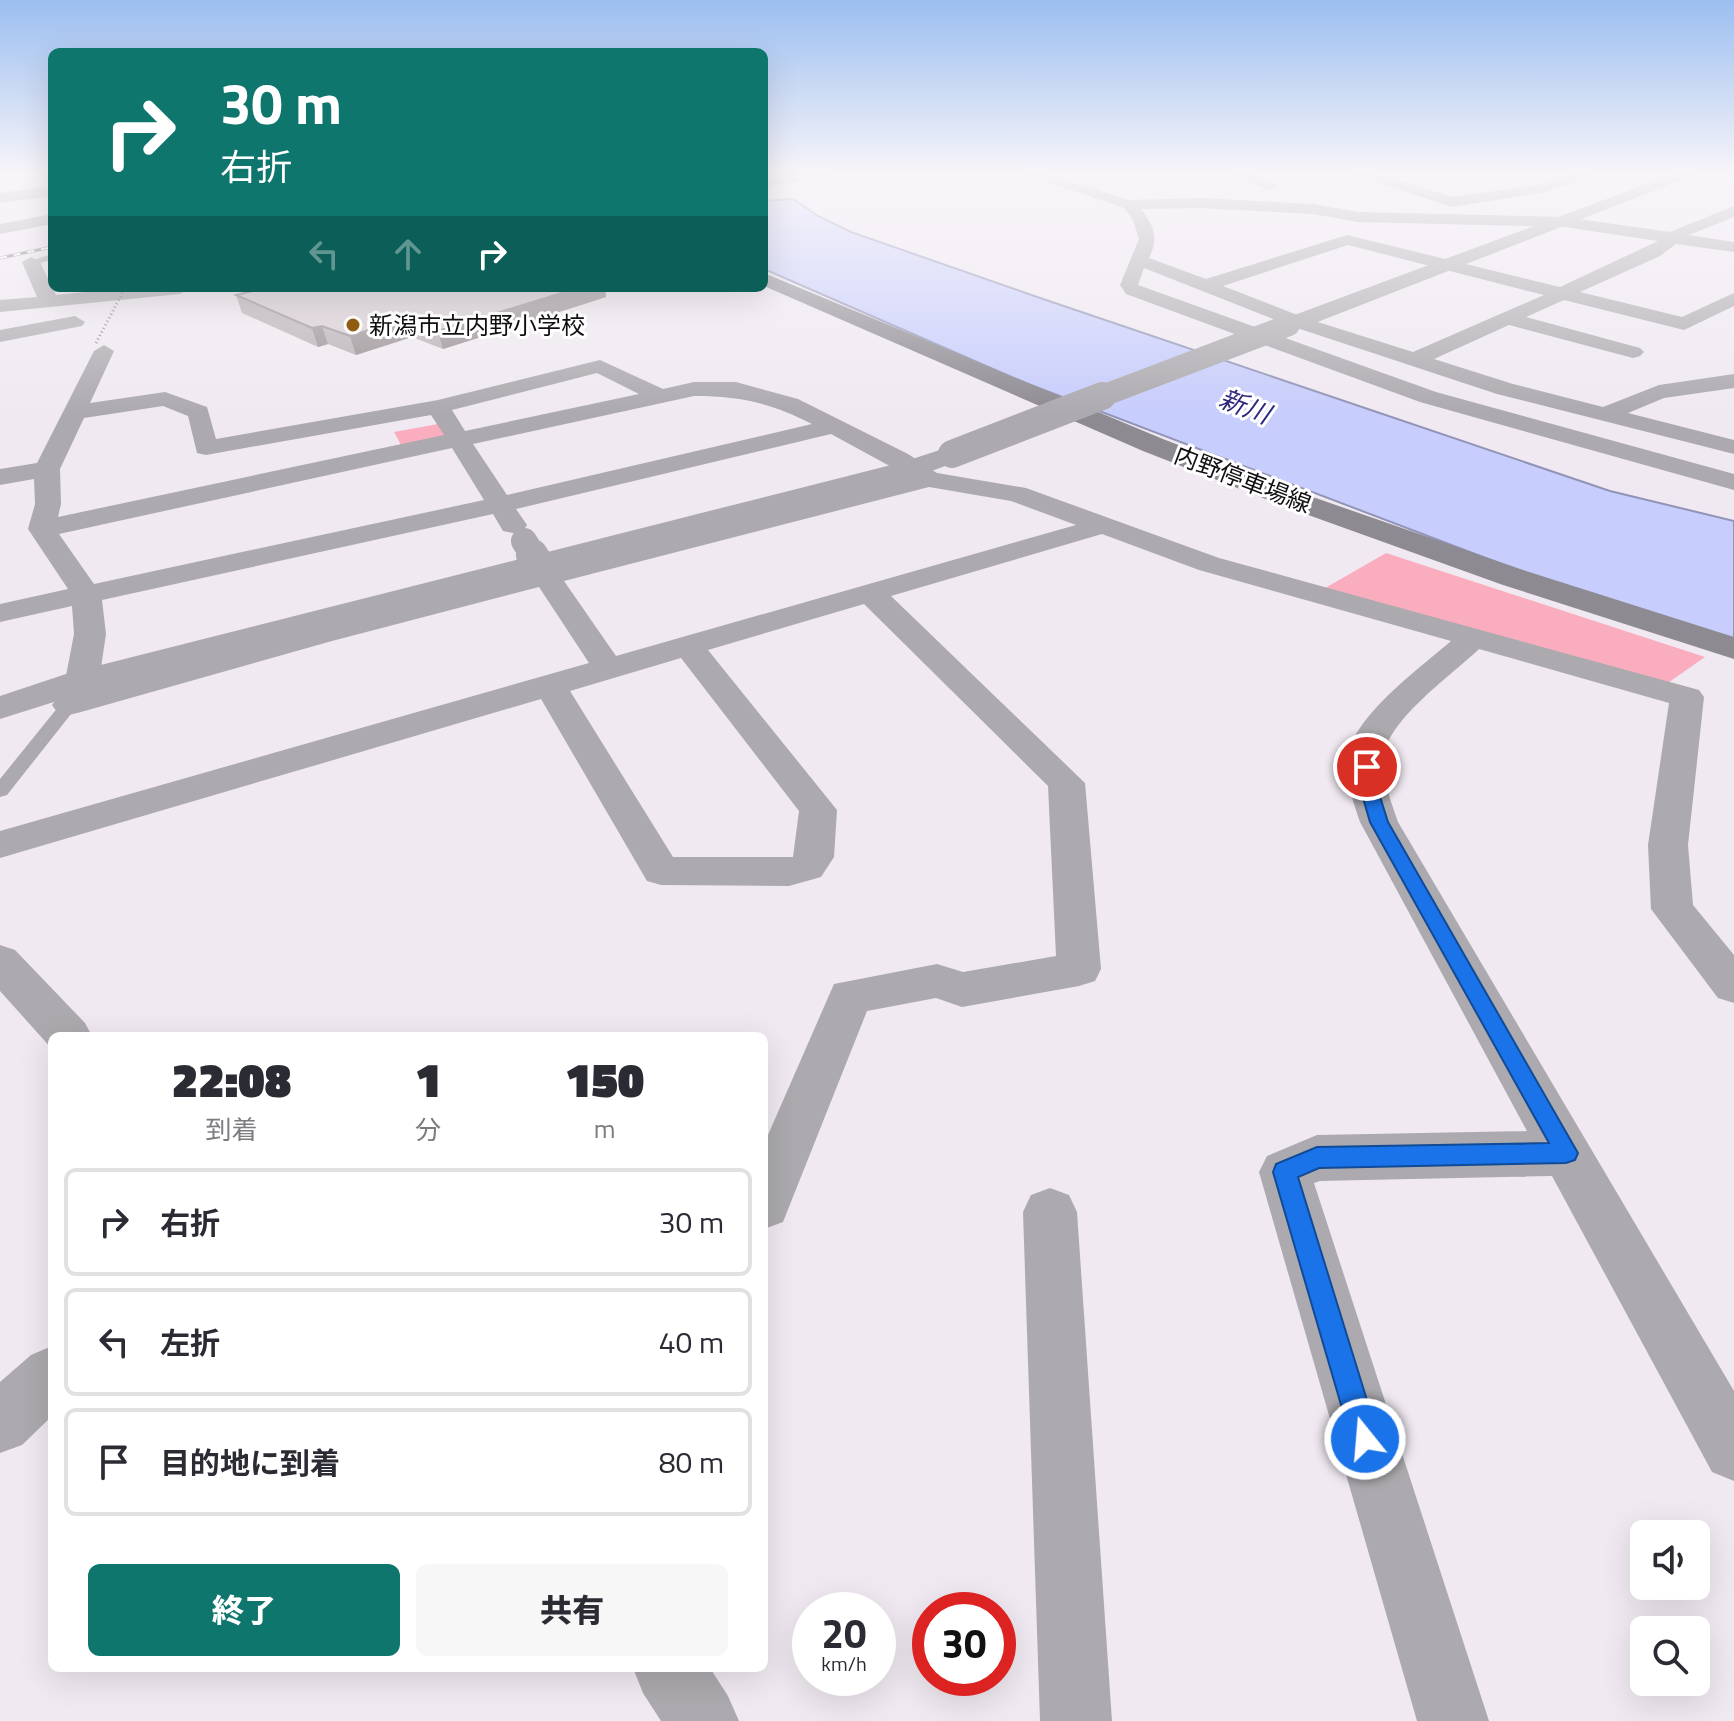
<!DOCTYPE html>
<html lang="ja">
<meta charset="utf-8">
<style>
body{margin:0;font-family:"Titillium Web","Noto Sans JP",sans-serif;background:#f7f7f7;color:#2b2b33;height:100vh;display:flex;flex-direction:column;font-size:30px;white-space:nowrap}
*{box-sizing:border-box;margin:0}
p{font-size:26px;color:#7c7c81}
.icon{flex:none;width:44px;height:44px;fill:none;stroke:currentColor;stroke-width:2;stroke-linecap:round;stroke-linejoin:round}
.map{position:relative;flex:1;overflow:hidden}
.side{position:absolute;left:48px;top:1032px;width:720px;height:640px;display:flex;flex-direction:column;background:#fff;border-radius:12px;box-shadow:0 8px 32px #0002}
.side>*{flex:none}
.banner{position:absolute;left:48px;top:48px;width:720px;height:244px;border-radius:12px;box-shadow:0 8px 32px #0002;background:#0f766e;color:#fff;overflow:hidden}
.fabs{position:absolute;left:1630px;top:1520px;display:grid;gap:16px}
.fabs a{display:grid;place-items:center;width:80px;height:80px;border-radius:12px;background:#fff;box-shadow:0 8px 32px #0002;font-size:40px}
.speed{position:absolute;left:792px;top:1592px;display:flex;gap:16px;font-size:40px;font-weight:700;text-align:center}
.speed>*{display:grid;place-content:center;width:104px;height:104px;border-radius:50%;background:#fff;box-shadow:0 8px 32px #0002;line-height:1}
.speed small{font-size:20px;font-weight:400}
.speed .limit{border:12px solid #d22;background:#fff;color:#111}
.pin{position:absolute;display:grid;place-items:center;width:68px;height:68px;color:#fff;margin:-34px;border:4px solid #fff;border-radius:50%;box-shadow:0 2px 8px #0007}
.me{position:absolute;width:88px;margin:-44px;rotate:343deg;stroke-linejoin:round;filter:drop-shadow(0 0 6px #0008)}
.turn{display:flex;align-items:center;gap:28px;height:168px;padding:0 40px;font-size:36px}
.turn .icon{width:104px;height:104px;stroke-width:2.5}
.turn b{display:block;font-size:56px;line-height:68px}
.lanes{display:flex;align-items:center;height:76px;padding:0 40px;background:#0003;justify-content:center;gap:40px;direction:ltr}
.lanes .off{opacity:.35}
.eta{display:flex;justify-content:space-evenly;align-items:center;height:136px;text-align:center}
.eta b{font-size:48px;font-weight:800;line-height:56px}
.button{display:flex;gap:16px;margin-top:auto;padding:16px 40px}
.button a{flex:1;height:92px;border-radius:12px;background:#0f766e;color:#fff;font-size:32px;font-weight:800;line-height:92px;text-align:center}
.button a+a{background:#f7f7f7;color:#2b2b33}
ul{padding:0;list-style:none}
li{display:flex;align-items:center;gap:24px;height:108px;margin:0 16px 12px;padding:0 24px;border:4px solid #e1e1e2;border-radius:12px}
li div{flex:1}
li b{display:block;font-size:30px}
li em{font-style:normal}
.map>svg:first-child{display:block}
.green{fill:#faadbe}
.water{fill:#c7cdfc;stroke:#9194b6;stroke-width:2}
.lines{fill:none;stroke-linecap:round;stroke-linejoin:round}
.river{fill:#c7cdfc;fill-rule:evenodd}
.service{fill:#acaaae;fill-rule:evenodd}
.minor{fill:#acaaae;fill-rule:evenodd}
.tertiary{fill:#acaaae;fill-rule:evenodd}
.secondary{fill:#8d8b91;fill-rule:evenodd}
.rail-casing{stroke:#7d787e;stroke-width:3}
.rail{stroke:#fff;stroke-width:2;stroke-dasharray:7;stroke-linecap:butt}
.path-bridge{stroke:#837e83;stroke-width:3;stroke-dasharray:1 3;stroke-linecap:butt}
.minor-bridge-far1{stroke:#acaaae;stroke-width:26}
.minor-bridge{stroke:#acaaae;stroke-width:32}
.tertiary-bridge-far1{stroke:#acaaae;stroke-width:22}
.tertiary-bridge{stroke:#acaaae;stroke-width:28}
.wall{fill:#b8afb4}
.shaded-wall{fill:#968f92}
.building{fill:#d6ccd1;stroke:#968f92;stroke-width:2}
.route{fill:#1a73e8;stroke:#114b97;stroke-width:2}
.poi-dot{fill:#925d12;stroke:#fff;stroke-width:3}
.labels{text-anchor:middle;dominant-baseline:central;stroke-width:6;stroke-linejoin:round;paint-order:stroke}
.far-poi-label{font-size:24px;fill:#120f12;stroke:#fff;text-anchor:start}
.far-street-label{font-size:24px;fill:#120f12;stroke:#fff}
.far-water-label{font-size:26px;font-style:italic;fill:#2d287e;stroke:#fff}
</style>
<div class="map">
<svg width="1734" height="1721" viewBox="0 0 1734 1721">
<rect width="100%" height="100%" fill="#f0e9f1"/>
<g class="green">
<polygon points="438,424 445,437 401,445 394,432"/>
<polygon points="1386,553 1705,657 1662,687 1320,591"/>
</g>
<polygon class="water" points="793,199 818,216 851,232 1046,300 1610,491 1734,521 1734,645 1675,630 1023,382 764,269 764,201"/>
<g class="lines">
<polygon class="river" points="770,172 812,172 808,177 764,190 764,174"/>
<g class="service">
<polygon points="52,254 52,260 31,265 27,262"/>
<polygon points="69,700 75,701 78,705 75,709 7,795 0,797 0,779 63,701"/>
</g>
<g class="minor">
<polygon points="805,172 840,172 833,176 764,187 764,179"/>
<path d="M1018,172h22l90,28 71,-2 112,6 45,8 207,5 105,15 64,-26v11l-45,18 45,7v10l-58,-8 -16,12 -80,36 102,25 52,-24v13l-50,24 -120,-30 -38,17 114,31 4,4 -4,4 -7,2 -124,-33 -75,34 79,25 90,23 56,-22 75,-11v14l-70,10 -36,15 106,27v14l-237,-60 -206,-68 -147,-58 -6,17 298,107 298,82v16l-314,-88 -294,-108 -6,-9 19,-46 -6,-19 -9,-12zM1201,208l112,6 45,8 207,5 93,14 -98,46 -213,-52 -141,44 -57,-21c10,-20 5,-32 -8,-49zM1348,245l196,50 -131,57 -108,-34 -82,-32z"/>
<polygon points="1225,172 1246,172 1279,186 1272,190 1267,189"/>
<polygon points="1346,172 1369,172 1453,197 1543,184 1582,172 1604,172 1545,192 1452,207"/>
<polygon points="52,186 52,196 0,203 0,193"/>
<polygon points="52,214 52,224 0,234 0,224"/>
<polygon points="31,257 40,262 56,295 123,288 189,288 180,294 0,312 0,300 37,297 22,262"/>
<polygon points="75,316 85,322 82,326 0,342 0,330"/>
<path d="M104,345l10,6 -24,52 75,-11 42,15 9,32 222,-39 162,-40 63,29 31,-7h42l62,17 110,55 29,19 89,15 193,70 480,132 5,7 -16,148 5,60 41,50v48l-16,-5 -67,-89 -3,-64 21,-142 -190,-54c-26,25 -90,70 -95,106 -3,23 7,46 14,67l336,569v90l-22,-9 -160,-296 -232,5 -6,2 175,538h-72l-158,-549 8,-16 50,-21 210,-4 -167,-309c-7,-21 -16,-44 -12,-67 7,-40 73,-88 103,-114l-252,-71 -97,-36 -211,62 194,187 16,186 -6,12 -16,5 -117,21 -26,-9 -69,13 -84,211 -19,7v-85l70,-160 103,-20 26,8 93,-16 -8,-170 -184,-182 -156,46 129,160 -3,47 -13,20 -32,9 -128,-1 -14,-4 -106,-182 -541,159v-27l589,-168 -50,-76 -207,54 -251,71 -12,3 -12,-3 -5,-7 5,-7 25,-7 -12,-3 -5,-7 9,-47 -2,-28 -72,16v-18l68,-15 -40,-60 7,-25 -1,-25 -34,6v-16l37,-6 57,-112zM597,373l42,21 -174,37 -13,-21zM694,396c46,0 77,7 118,28l-305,71 -34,-51zM163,406l25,10 9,37 9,2 225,-40 13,20 -386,82 3,-13 -1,-35 24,-51zM831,434l77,42 -354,90 -12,-5 -10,3 -3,8 -219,55 -216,60 5,-6 7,-47 -4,-34 391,-86 10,17 10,2 10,-2 4,-6 -11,-16zM452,448l32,52 -390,84 -35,-50zM929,487l82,14 65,24 -460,131 -52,-75zM681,658l118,153 -6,46h-120l-103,-166z"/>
<polygon points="0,945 15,950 85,1023 92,1036 52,1036 52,1049 0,991"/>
<polygon points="1050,1188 1069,1195 1077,1212 1112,1721 1040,1721 1023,1212 1031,1195"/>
<polygon points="52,1346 52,1416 22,1445 0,1453 0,1382 31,1355"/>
<polygon points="633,1668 710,1668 728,1696 739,1721 661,1721 643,1693"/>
</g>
<g class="tertiary">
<polygon points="1679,172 1702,172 1297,330 1281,330 1278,325 1281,320"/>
<polygon points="952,446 962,448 966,454 962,460 923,474 95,689 0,719 0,696 69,673 903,462"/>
</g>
<g class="secondary">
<polygon points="37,172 52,172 52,185 46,183"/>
<polygon points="764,273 1163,439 1307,495 1526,571 1734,637 1734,659 1503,585 1286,507 1143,451 764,286"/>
</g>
<g class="rail-casing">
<polyline id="rail" points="0,258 52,247"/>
</g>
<use href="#rail" class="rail"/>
<polyline class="path-bridge" points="96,343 125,288"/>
<polyline class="minor-bridge-far1" points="524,541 534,557"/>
<polyline class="minor-bridge" points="532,555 542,570"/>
<polyline class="tertiary-bridge-far1" points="1097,398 1289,325"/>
<polyline class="tertiary-bridge" points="952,454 1102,396"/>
</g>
<polygon class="wall" points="265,288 605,288 606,297 443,349 412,337 356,355 328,344 318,347 242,313 236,295"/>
<g class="shaded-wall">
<polygon points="578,288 605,288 606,297 443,349 438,331"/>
<polygon points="407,318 412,337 356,355 350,336"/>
<polygon points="322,326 328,344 318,347 312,328"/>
</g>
<polygon class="building" points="265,288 578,288 438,331 407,318 350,336 322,326 312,328 236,295"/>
<linearGradient id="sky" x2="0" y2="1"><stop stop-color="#9bbef0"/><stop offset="0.42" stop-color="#f8f5f9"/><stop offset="1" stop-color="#f8f5f9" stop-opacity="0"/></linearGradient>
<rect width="1734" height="413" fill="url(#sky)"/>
<polygon class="route" points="1367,762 1376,767 1376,784 1388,822 1578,1153 1575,1160 1566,1163 1319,1168 1298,1177 1379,1439 1375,1449 1365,1453 1355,1449 1351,1439 1273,1172 1276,1164 1317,1147 1549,1143 1370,822 1359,784 1359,767"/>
<circle class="poi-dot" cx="353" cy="325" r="8"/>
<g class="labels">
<g class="far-poi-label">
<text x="369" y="325">新潟市立内野小学校</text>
</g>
<g class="far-street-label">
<text transform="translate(1243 479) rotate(21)">内野停車場線</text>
</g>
<g class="far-water-label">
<text transform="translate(1245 406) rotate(21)">新川</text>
</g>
</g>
</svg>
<div class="fabs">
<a><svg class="icon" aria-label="sound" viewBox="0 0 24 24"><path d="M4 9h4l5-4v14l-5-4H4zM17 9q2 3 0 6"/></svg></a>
<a><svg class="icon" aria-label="search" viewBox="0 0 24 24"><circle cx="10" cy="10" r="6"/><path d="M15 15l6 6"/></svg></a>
</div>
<div class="speed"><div>20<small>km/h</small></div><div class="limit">30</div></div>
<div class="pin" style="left:1367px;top:767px;background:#d93025"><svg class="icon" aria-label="arrive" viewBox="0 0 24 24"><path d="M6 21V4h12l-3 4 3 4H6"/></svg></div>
<svg class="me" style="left:1365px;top:1439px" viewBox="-20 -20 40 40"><circle r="17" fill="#1a73e8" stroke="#fff" stroke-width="3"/><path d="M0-11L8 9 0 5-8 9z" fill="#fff"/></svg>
<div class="banner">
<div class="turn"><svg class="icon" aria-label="right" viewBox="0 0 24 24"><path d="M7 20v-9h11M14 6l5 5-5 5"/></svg><div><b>30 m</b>右折</div></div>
<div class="lanes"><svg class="icon off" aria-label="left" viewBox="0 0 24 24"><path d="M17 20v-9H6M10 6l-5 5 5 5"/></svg><svg class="icon off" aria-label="ahead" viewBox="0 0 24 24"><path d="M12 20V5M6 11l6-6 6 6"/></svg><svg class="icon" aria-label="right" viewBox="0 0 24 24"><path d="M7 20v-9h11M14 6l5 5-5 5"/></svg></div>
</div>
<section class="side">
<div class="eta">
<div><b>22:08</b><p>到着</p></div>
<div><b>1</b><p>分</p></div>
<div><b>150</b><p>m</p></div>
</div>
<ul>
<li><svg class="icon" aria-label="right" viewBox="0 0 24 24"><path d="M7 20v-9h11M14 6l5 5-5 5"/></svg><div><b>右折</b></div><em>30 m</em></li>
<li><svg class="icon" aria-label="left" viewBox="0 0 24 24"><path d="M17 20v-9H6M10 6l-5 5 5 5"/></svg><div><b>左折</b></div><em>40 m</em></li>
<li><svg class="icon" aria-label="arrive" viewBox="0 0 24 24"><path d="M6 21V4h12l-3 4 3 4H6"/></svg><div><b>目的地に到着</b></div><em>80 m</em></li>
</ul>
<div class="button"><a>終了</a><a>共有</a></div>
</section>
</div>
